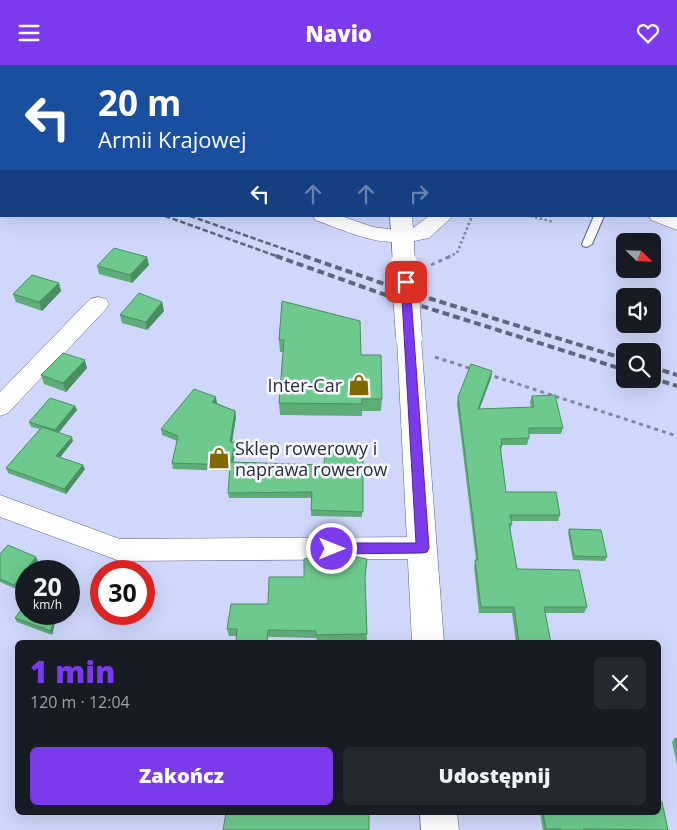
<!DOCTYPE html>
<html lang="pl">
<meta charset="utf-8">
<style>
body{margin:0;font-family:"Open Sans",sans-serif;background:#242831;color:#f1f3f6;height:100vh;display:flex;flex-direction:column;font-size:19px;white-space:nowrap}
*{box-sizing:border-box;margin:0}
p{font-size:16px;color:#9ea1a6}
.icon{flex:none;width:28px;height:28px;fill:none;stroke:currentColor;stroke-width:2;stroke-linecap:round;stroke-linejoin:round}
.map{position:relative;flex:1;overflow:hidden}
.side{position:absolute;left:15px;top:575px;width:646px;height:175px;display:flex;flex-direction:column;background:#171b24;border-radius:8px;box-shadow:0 5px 20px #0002}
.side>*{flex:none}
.guide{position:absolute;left:0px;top:0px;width:678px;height:152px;box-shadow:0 5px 20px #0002;background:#1a4fa0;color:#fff;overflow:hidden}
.needle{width:32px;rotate:113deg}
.fabs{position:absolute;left:616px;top:168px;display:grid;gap:10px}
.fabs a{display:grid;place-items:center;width:45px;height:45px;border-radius:8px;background:#171b24;box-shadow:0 5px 20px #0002;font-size:25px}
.speed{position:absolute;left:15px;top:495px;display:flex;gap:10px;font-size:25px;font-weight:700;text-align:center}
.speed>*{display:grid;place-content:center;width:65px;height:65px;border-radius:50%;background:#171b24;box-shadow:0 5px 20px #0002;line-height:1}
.speed small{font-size:12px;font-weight:400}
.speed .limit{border:8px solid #d22;background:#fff;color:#111}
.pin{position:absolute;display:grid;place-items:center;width:42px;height:42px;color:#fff;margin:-21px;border-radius:10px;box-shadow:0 2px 8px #0006}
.me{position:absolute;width:55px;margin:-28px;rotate:90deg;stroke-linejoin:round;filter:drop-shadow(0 0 4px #0008)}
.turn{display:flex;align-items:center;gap:18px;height:105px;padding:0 15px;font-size:22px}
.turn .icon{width:65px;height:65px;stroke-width:2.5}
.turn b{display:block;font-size:35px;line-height:42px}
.lanes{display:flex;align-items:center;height:48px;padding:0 15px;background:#0003;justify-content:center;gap:25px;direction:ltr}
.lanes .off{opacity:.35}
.round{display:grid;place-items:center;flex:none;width:52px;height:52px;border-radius:8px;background:#242831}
.headline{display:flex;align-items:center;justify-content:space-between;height:85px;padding:0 15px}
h1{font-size:30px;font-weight:800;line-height:38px;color:#7c3aed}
.button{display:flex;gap:10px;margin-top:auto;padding:10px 15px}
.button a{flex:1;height:58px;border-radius:8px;background:#7c3aed;color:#fff;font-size:20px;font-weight:800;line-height:58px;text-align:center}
.button a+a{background:#242831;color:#f1f3f6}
header{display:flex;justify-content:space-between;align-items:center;height:65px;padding:0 15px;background:#7c3aed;color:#fff;font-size:22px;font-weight:800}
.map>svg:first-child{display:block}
.green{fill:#a1aee8}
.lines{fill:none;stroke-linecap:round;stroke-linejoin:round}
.lane-casing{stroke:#586187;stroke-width:2}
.street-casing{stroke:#586187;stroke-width:1}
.secondary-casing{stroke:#586187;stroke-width:1}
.path-far1{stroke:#8086a1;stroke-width:2.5;stroke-dasharray:2.5 2.5;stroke-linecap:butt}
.path{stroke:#8086a1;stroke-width:3;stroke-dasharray:4 4;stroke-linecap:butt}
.lane{fill:#fff;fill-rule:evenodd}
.street{fill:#fff;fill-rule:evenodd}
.secondary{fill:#fff;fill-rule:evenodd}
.rail-far1{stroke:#5f657c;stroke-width:2.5;stroke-dasharray:5.5 2.5;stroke-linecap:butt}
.rail{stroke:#5f657c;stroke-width:4;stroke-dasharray:7 4;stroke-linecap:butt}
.secondary-bridge-casing{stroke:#586187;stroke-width:27;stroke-linecap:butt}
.secondary-bridge{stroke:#fff;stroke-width:26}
.wall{fill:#5ead79}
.shaded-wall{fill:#4c8d63}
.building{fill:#6dc98d;stroke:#4c8d63}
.route{fill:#7c3aed;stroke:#51269a}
.labels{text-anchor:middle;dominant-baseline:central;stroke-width:5;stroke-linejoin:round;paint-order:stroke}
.poi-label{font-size:18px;fill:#282c3d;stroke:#f9faff;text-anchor:end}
</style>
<header><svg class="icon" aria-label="menu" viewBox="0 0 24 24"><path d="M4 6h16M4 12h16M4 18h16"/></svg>Navio<svg class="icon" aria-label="heart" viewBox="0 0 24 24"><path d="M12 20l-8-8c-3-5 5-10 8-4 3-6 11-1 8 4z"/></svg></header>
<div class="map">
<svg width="677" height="765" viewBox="0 0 677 765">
<rect width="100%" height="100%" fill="#cfd8fb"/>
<polygon class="green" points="164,0 366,0 366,1 167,1"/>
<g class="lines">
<g class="lane-casing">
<g id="lane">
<polygon points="500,0 513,0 514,1 501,1"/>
<polygon points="594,151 604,151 592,179 587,182 583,181 582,179"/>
</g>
</g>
<g class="street-casing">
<g id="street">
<rect x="0" y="22" width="1" height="10"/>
<rect x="676" y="25" width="1" height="10"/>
<path d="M313,151h28l32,11 37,5 3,4 -3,4c-31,8 -66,-10 -95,-20z"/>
<polygon points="649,151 677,152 677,165 651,155"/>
<polygon points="98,232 106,234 109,239 106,244 8,348 0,351 0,327 90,234"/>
<polygon points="0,430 120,474 422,472 432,475 436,483 432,491 422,494 120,496 0,452"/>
</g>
</g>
<g class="secondary-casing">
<g id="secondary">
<polygon points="380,0 398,0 398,1 381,1"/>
<polygon points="390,151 412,151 413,163 429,151 453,151 429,173 414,176 415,198 412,203 404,205 396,203 393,198"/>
<polygon points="409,265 418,267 421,273 444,578 412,578 397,273 400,267"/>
<polygon points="420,748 457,748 459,765 421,765"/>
</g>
</g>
<g class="path-far1">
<polyline points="592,0 597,1"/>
<polyline points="530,151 554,157"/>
<polyline points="448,192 457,188 472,151"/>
</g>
<g class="path">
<polyline points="431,200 451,191"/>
<polyline points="435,292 472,304"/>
<polyline points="487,309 677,371"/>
</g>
<use href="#lane" class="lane"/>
<use href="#street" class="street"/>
<use href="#secondary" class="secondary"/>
<g class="rail-far1">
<polyline points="165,151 279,192"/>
<polyline points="190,151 307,192"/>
</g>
<g class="rail">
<polyline points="276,191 380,228 625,305"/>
<polyline points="304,191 396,223 625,294"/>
<polyline points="652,302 677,310"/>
<polyline points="652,313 677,321"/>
</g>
<g class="secondary-bridge-casing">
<polyline id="secondary-bridge" points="404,198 409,273"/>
</g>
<use href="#secondary-bridge" class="secondary-bridge"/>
</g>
<g class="wall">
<polygon points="637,0 677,0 677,10 676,10 676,1 637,1"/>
<polygon points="149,200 132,218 99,209 97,201"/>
<polygon points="61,226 42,246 16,237 13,229"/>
<polygon points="282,236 361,290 382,334 381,346 362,346 362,351 280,350 279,338 283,287 280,287 279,275"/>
<polygon points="162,237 164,246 147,265 122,258 120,250"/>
<polygon points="87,303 66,327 44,319 41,310"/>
<polygon points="492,306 491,313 479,344 531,343 530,337 532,331 563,363 561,369 529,369 529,373 527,380 502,380 501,386 506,427 560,450 558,456 511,456 512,459 510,465 517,504 587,542 584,548 545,548 551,578 516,578 512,548 479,548 474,501 476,495 457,339 458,332"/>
<polygon points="217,338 235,346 236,352 232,377 236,383 233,397 324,400 363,387 362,452 311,451 311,433 229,433 228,428 230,406 173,404 172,398 177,376 162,370 161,364"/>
<polygon points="75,341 77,345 58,367 73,376 60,392 85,404 66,429 8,408 6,403 40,364 31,362 29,357"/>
<polygon points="569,464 607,492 605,496 573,495 568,468"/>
<polygon points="0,489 38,496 16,524 0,517"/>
<polygon points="365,514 367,576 317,576 316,573 229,571 227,564 268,539"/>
<polygon points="26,549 57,549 52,570 17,557 15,553"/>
<polygon points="675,673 677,674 677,700 672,677"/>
<polygon points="540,748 659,748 668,765 543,765"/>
</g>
<g class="shaded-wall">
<polygon points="147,192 149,200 132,218 130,210"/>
<polygon points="59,218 61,226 42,246 39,237"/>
<polygon points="162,237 164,246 147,265 146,257"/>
<polygon points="85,295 87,303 66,327 63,318"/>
<polygon points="492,306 491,313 477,351 478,344"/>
<polygon points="216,332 217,338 213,343 212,337"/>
<polygon points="75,341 77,345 57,370 55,365"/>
<polygon points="235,346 236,352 231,383 230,377"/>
<polygon points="72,372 73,376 58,395 56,391"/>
<polygon points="235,377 236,383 232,403 231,397"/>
<polygon points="83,400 85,404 66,429 64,424"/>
<polygon points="36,492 38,496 30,506 26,506 26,511 16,524 14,520"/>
<polygon points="55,549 57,549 52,570 51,566"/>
</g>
<g class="building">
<polygon points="459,0 493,0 492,1 458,1"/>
<polygon points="637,0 659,0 658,1 637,1"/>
<polygon points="667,0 677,0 677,2 676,1"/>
<polygon points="677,52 677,63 676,67 676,53"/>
<polygon points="676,69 677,70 677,124 676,124"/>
<polygon points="114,183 147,192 130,210 97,201"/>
<polygon points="32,210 59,218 39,237 13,229"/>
<polygon points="139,228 162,237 146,257 120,250"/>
<polygon points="282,236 360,256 361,290 381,290 382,334 362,334 362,339 279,338 284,275 279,275"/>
<polygon points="63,288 85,295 63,318 41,310"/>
<polygon points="471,299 492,306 478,344 534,342 532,331 555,330 563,363 529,363 529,373 501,374 502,381 500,381 506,427 556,427 560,450 510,450 512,459 509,459 517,504 579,505 587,542 544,542 551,578 519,578 514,542 481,542 475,495 478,495 458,332"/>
<polygon points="194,324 216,332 212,337 235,346 230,377 235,377 231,397 324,400 325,386 363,387 363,447 311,445 312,427 228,428 230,400 172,398 178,371 161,364"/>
<polygon points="50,333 75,341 55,365 29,357"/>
<polygon points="42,362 72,372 56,391 83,400 64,424 6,403"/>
<polygon points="569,464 601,465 607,492 574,491"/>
<polygon points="8,480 36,492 14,520 0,514 0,489"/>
<polygon points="316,491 329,494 352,491 367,494 365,512 367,569 316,570 316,566 268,565 267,578 236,578 237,564 227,564 231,539 268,539 269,512 304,512 304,494"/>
<polygon points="26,538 26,549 55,549 51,566 15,553"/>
<polygon points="675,673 677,674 677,684"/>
<polygon points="659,736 662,737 668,765 583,764 584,765 561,765 561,764 546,764 543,748 659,748"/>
<polygon points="226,748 369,748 369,765 223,765"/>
</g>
<polygon class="route" points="406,214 410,217 429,483 427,487 422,488 332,489 328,487 326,484 328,480 332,478 416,478 401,217"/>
<defs>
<g id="shop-bare" transform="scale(1.725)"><path d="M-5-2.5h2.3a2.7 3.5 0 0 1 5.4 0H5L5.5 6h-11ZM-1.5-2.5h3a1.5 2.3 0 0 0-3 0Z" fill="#806901" stroke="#f9faff" stroke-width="2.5" paint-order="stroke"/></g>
</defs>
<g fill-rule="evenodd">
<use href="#shop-bare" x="359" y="320"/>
<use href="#shop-bare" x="219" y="393"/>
</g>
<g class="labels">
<g class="poi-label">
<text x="342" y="320">Inter-Car</text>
<text x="235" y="383" text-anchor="start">Sklep rowerowy i<tspan x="235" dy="21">naprawa rowerow</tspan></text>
</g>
</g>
</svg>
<div class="fabs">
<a><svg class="needle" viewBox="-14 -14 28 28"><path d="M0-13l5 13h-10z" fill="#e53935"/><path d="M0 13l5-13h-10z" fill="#9ea1a6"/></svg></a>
<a><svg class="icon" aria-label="sound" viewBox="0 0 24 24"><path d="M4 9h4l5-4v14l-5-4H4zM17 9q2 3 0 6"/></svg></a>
<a><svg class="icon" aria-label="search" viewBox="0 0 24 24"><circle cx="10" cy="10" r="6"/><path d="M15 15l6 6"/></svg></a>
</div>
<div class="speed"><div>20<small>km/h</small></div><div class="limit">30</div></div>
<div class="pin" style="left:406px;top:217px;background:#d93025"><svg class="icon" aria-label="arrive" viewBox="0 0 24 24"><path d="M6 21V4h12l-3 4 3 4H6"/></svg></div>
<svg class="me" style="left:332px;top:484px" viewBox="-20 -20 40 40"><circle r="17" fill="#7c3aed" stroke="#fff" stroke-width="3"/><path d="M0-11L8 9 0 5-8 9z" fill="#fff"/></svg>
<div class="guide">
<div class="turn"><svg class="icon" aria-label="left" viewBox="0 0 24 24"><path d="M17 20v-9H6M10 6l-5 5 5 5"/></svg><div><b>20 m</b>Armii Krajowej</div></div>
<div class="lanes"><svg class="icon" aria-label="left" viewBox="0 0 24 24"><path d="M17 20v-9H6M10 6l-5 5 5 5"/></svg><svg class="icon off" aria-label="ahead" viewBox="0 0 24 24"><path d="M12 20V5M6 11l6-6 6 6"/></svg><svg class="icon off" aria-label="ahead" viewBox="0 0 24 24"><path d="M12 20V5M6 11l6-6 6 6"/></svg><svg class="icon off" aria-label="right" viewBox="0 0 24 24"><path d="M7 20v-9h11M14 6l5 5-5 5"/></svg></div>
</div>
<section class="side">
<div class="headline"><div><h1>1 min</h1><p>120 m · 12:04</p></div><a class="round"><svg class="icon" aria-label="close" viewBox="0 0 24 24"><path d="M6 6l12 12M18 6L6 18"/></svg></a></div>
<div class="button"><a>Zakończ</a><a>Udostępnij</a></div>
</section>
</div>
